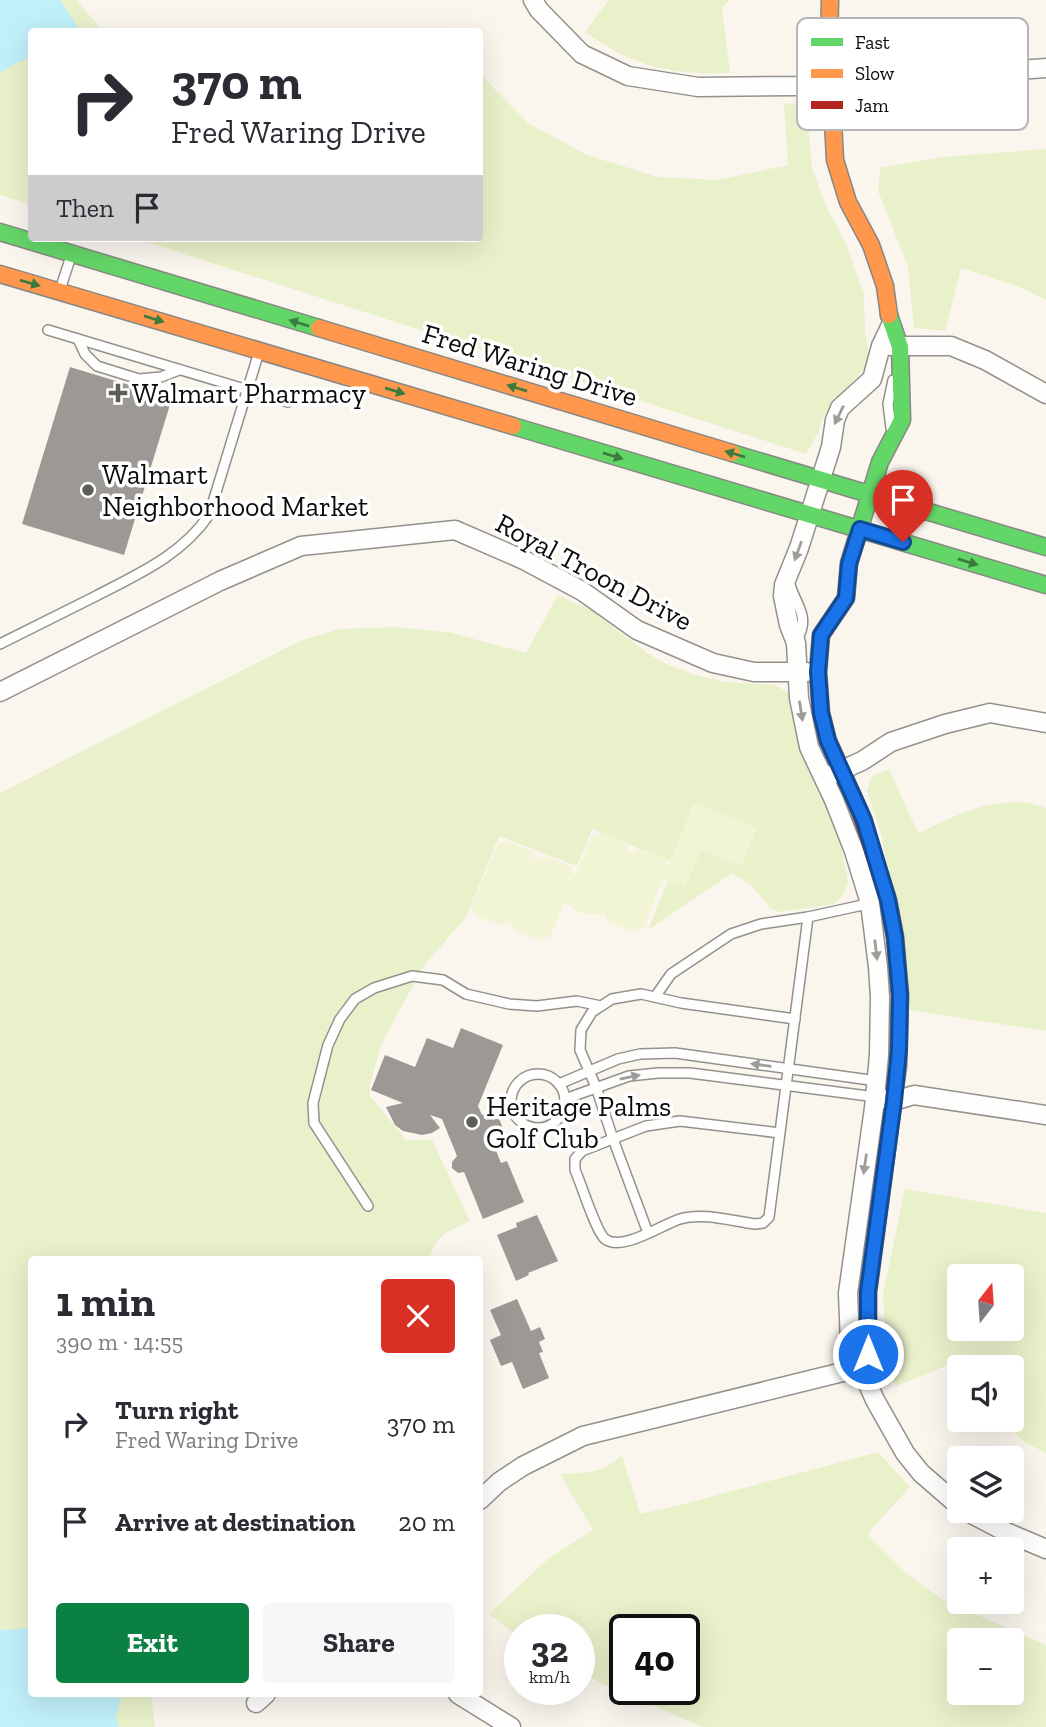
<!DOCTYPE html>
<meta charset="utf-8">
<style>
body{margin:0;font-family:"Zilla Slab",serif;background:#f7f7f7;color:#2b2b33;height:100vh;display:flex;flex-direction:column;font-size:26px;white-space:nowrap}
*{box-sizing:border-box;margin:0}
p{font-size:23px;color:#7c7c81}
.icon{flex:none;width:38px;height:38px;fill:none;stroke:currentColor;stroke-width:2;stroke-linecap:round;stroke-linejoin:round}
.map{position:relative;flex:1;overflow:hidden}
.sheet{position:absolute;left:28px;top:1256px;width:455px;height:441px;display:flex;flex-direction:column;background:#fff;border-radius:7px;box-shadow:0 7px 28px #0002}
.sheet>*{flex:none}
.hud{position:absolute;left:28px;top:28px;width:455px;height:214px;border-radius:7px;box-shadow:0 7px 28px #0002;background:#fff;color:#2b2b33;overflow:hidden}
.needle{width:46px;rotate:17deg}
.buttons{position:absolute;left:947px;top:1264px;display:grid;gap:14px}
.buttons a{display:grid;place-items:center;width:77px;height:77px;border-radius:7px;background:#fff;box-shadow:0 7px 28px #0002;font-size:35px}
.speed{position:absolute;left:504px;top:1614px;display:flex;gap:14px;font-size:35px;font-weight:700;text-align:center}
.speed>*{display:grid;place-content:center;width:91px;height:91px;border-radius:50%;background:#fff;box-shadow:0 7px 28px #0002;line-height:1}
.speed small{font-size:18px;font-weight:400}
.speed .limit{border:4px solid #111;border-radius:10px;background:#fff;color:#111}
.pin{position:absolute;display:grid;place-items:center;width:60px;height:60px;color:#fff;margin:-72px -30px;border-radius:50% 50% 50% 0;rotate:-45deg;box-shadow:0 0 7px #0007}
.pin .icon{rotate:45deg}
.me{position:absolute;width:77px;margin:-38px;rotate:0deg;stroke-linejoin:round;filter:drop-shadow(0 0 5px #0008)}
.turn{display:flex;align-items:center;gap:24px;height:147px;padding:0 28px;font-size:32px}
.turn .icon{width:91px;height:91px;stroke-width:2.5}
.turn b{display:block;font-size:49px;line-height:60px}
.then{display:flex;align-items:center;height:66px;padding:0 28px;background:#0003;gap:14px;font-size:26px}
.round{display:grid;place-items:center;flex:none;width:74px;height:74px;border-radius:7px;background:#f7f7f7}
.overview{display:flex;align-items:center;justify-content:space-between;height:119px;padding:0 28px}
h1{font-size:42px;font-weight:800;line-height:52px}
.action{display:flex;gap:14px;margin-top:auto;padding:14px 28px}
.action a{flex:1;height:80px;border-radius:7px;background:#0b8043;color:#fff;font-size:28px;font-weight:800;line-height:80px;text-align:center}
.action a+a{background:#f7f7f7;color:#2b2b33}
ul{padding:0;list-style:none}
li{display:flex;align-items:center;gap:21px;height:98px;padding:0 28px}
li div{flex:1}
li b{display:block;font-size:26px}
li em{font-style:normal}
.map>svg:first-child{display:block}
.green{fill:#e9f1cb;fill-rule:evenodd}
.pitch{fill:#f2f4d6}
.water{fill:#c1f0f8}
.building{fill:#9c9894}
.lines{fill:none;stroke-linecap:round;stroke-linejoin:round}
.lane-casing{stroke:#93918d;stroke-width:12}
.street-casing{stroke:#93918d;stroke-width:21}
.fast-casing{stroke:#898784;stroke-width:19}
.slow-casing{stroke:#898784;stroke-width:19}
.jam-casing{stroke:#898784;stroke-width:19}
.lane{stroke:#fefefc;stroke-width:9}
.street{stroke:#fefefc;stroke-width:18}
.fast{stroke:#63d668;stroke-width:16}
.slow{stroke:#ff974d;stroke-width:16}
.jam{stroke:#b3261e;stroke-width:16}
.oneway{fill:#3b7b3e}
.oneway2{fill:#9d9d9c}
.route-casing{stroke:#114b97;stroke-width:18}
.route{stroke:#1a73e8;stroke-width:12}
.poi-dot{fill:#5f5d5a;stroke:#fff;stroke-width:2.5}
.labels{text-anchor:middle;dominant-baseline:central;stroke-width:7;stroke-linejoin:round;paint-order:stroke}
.street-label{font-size:28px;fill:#0b0b0b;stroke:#fff}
.poi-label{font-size:28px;fill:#0b0b0b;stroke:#fff;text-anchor:start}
.key{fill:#fff;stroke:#b6b6b6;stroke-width:2}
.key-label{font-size:19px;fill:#0b0b0b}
</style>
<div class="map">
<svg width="1046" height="1727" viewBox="0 0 1046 1727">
<rect width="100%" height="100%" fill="#faf6ee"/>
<g class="green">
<polygon points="0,0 76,0 103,31 32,32 31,205 0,195"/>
<path d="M609,0h121l-8,7 8,66c-60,2 -96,-6 -145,-41z"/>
<polygon points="480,74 528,123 587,155 658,177 718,180 788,165 784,104 806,103 812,168 826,206 847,246 864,295 865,332 869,353 865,368 825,413 817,435 806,454 134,238 480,238"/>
<polygon points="1046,149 1046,300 1020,287 961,268 945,331 914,328 908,267 878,191 880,168 942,157"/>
<path d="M558,595l35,16 54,42 17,10 32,12 30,7 49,3 13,8 22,78 27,56 11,55 -5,14 -9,8 -55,8 -8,-3 -19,-23 -20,-13 -84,57 27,-67 -83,-34 -15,37 -78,-30 -33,81 -43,50 -42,78 -11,40v11l36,44h26l38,81c-22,10 -35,14 -41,39h-397v434h119l4,33h-155v-934l300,-152 40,-12 55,-2 53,5 78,21z"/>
<path d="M889,769l28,62 5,1c30,-16 61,-30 96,-30 9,0 19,3 28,6v223l-137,-21 -27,-172 -15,-48 5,-14z"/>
<path d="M905,1189l141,24v240l-21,-11 -25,-23h12v-52h-47l-4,-7 -65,26 -10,-35 -3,-57zM959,1276h53v52h-53z"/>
<path d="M878,1452l32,35 -43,47 38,38 38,28 103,45v82h-343l-101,-43 -23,-13v-42h-59v9l-31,-24 60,-56 44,-28 -33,-56c27,-1 41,0 62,-19l18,59 40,-9zM684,1629v60h-59v-60zM959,1640h53v52h-53z"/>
</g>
<path class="pitch" d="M694,803l63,25 -16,38 -40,-16 -16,37 -22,-8 -20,50 -10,3 -25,-10 -4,-8c-12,3 -32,-2 -39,-13l-15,36 -10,3 -26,-10 -4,-9 -10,4 -25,-10 -4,-8 27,-63 9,-3 25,10 3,9 10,-4 25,10 5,10 16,-39 10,-4 23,9 6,11 10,-4 24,9 4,9z"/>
<g class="water">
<polygon points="0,0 60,0 80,31 32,32 31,58 18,62 0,73"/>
<polygon points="31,1628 32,1694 122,1694 116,1718 119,1727 0,1727 0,1630"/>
</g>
<g class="building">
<polygon points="70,367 172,398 124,555 22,524"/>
<polygon points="461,1028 503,1045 478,1106 482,1115 495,1110 503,1128 489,1133 501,1163 507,1161 524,1202 483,1219 464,1172 458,1173 452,1168 452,1162 457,1156 442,1119 430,1115 440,1128 432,1133 422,1135 403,1131 395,1125 386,1107 403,1103 371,1090 385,1055 415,1067 427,1038 453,1048"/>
<polygon points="537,1215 558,1261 528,1273 529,1275 516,1281 497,1235 517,1227 516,1223"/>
<polygon points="517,1299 531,1331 540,1327 545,1339 539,1342 543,1352 539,1353 549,1378 523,1389 512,1362 501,1366 490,1340 501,1335 490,1310"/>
</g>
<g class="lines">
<g class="lane-casing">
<g id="lane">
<polyline points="60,290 71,256"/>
<polyline points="48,330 288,402"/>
<polyline points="78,339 85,354 97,366 139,379 161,377 179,370"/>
<polyline points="891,428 888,404 893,380"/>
<path d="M789,581c6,25 23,34 7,61"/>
<path d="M0,644c32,-16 64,-32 96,-48 42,-22 86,-41 113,-81l50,-163"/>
<polyline points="655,997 671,974 731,934 761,924 808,917"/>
<circle cx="538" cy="1101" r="27"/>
<polyline points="559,1084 618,1059 640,1054 675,1053 877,1081"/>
<polyline points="565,1099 629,1076 658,1073 690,1073 876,1097"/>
<path d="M780,1133l-100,-12 -34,5 -64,25 -7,8v11c6,13 21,62 30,69 17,13 56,-14 75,-20 23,-7 52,2 75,5l8,-1 6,-6 39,-300 64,-14"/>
<polyline points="368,1206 314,1123 313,1103 328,1045 340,1019 355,999 374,988 412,976 443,980 466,994 509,1004 537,1006 577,1001 601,1006"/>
<polyline points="648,1233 613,1139 596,1087 580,1050 581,1030 592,1012 612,999 641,994 681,1003 795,1019"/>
</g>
</g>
<g class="street-casing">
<g id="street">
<polyline points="533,0 539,10 582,54 628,76 698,87 796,86 1046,68"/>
<polyline points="891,325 881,346 872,379 840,408 835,420 831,447 799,548 784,585 783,596 789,625 796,643 799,698 809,747 834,800 854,851 870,903 878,967 880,997 879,1055 874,1108 848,1293 850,1343 875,1400 905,1453 921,1473 959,1506"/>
<polyline points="890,346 951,346 985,360 1046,394"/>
<polyline points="0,692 220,581 301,546 455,530 524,560 582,591 637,630 713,663 754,672 807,672"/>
<polyline points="833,774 862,761 891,742 945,724 990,713 1046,723"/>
<polyline points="884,1099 894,1101 914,1095 1046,1115"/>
<polyline points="480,1500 499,1482 523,1466 583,1436 863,1367"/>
<polyline points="964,1510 1006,1532 1046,1549"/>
<polyline points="458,1694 511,1727"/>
<polyline points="256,1703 266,1694"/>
</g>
</g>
<g class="fast-casing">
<g id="fast">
<polyline points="0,232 319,328"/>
<polyline points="513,426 1046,585"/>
<polyline points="732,453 1046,547"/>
<polyline points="859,810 828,741 821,713 818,672 821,635 846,598 849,563 880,462 902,420 900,347 889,315"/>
</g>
</g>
<g class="slow-casing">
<g id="slow">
<polyline points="830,0 829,45 835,160 848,202 871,245 885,286 889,315"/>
<polyline points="0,274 513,426"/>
<polyline points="319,328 732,453"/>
</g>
</g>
<g class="jam-casing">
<polyline id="jam" points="859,810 888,900 895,937 900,995 898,1066 868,1292 868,1354 863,1367"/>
</g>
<use href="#lane" class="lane"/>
<use href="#street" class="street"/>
<use href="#fast" class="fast"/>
<use href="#slow" class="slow"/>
<use href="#jam" class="jam"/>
</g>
<defs><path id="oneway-solid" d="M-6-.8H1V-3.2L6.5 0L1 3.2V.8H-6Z" transform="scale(1.75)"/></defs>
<g class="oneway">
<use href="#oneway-solid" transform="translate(30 283) rotate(16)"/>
<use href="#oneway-solid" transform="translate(154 319) rotate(17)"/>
<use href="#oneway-solid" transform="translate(299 323) rotate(-163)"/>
<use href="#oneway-solid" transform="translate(517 388) rotate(-163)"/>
<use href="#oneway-solid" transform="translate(395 391) rotate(17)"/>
<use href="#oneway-solid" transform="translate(735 454) rotate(-163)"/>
<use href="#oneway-solid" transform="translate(613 456) rotate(17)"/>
<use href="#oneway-solid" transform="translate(968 562) rotate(17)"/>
</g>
<g class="oneway2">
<use href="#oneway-solid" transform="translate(839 415) rotate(116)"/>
<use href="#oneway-solid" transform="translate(798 551) rotate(110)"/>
<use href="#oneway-solid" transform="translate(801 711) rotate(81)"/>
<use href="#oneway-solid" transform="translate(876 950) rotate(83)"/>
<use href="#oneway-solid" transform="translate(761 1065) rotate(-172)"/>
<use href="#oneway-solid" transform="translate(630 1077) rotate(-12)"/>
<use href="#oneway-solid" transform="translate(865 1164) rotate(98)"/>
</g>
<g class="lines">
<g class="route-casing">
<polyline id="route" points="868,1354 868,1292 894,1101 899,1050 900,995 895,937 888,900 864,820 828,741 821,713 818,672 821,635 846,598 849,564 860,529 903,542"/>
</g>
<use href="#route" class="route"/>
</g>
<g class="poi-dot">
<path d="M114.5 382.5h7v7h7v7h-7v7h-7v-7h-7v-7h7z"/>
<circle cx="88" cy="490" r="7"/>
<circle cx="472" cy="1122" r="7"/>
</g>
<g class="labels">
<g class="street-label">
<text transform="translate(530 365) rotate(17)">Fred Waring Drive</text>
<text transform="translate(594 572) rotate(28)">Royal Troon Drive</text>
</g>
<g class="poi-label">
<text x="132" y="393">Walmart Pharmacy</text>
<text x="102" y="474">Walmart<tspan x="102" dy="32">Neighborhood Market</tspan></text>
<text x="486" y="1106">Heritage Palms<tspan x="486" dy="32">Golf Club</tspan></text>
</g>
</g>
<rect x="797" y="18" width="231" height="112" rx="10" class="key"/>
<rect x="811" y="38" width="32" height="8" fill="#63d668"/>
<rect x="811" y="69" width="32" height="9" fill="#ff974d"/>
<rect x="811" y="101" width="32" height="8" fill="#b3261e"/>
<g class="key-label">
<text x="855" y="49">Fast</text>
<text x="855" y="80">Slow</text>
<text x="855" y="112">Jam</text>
</g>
</svg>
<div class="buttons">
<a><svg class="needle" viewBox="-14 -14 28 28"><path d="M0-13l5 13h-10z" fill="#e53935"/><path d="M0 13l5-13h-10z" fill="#7c7c81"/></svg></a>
<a><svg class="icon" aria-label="sound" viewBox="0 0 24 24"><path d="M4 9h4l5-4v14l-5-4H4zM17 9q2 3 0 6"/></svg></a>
<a><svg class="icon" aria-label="layers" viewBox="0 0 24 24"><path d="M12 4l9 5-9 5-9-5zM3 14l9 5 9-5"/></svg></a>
<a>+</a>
<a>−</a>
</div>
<div class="speed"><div>32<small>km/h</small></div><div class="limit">40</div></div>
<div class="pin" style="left:903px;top:542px;background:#d93025"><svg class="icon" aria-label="arrive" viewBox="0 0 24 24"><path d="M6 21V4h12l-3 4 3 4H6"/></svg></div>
<svg class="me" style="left:868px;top:1354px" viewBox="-20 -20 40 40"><circle r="17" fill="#1a73e8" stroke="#fff" stroke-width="3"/><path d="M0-11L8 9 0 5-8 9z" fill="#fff"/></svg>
<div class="hud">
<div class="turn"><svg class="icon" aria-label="right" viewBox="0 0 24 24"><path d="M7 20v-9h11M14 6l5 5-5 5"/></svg><div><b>370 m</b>Fred Waring Drive</div></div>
<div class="then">Then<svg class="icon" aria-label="arrive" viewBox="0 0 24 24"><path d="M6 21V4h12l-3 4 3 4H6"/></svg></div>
</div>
<section class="sheet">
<div class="overview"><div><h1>1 min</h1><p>390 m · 14:55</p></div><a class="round" style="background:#d93025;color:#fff"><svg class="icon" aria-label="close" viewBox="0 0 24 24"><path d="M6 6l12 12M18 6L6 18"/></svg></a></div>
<ul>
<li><svg class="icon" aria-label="right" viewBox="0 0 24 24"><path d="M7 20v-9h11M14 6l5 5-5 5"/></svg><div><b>Turn right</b><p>Fred Waring Drive</p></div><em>370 m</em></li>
<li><svg class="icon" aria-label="arrive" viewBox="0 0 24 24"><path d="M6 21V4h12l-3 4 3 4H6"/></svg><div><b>Arrive at destination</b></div><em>20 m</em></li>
</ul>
<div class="action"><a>Exit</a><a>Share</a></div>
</section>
</div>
